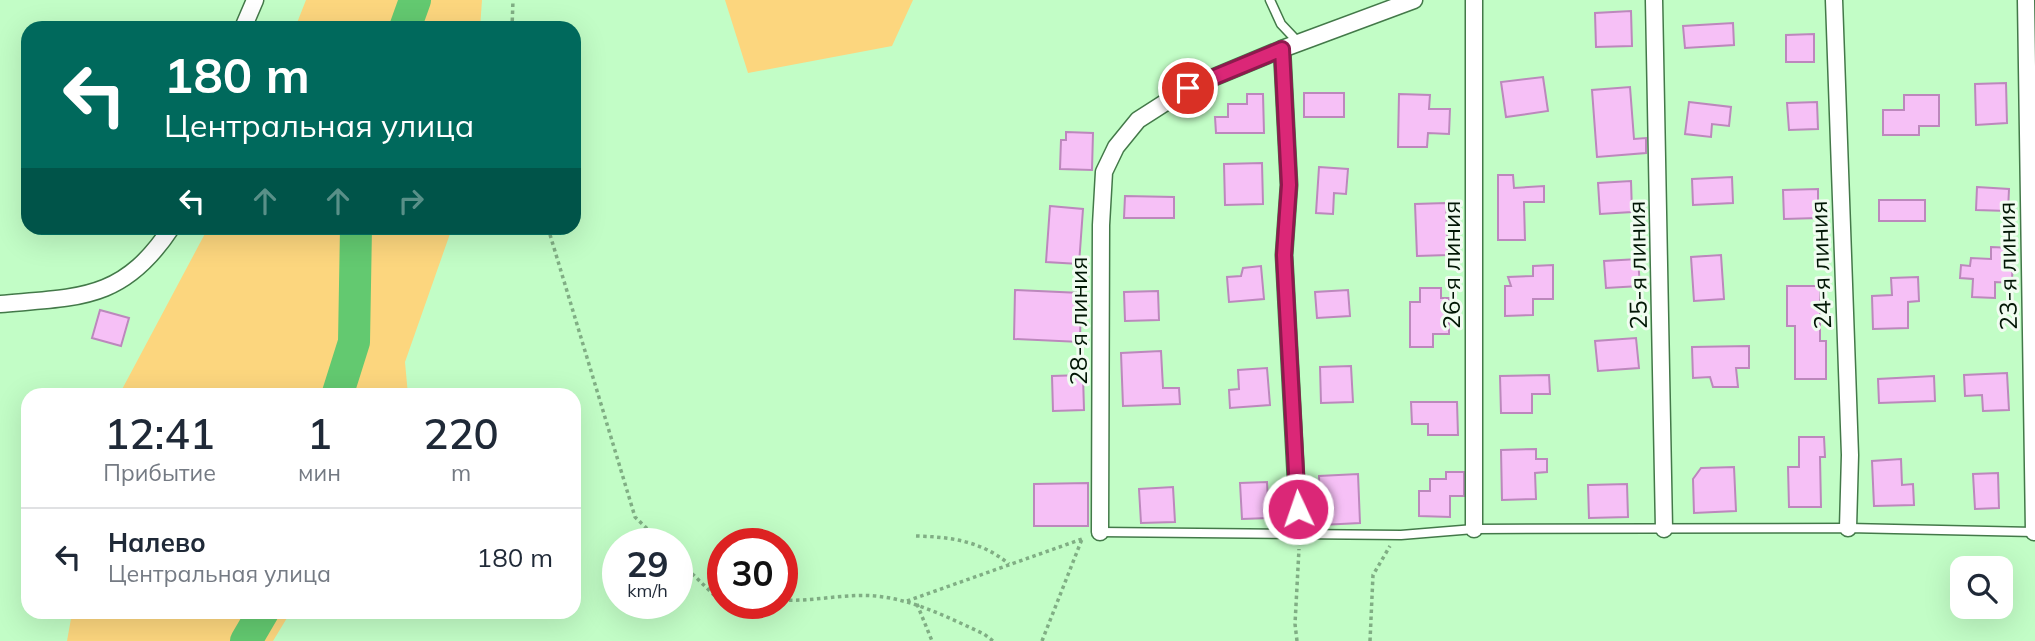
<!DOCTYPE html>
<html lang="ru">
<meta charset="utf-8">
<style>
body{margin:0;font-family:Mulish,sans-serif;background:#f6f6f7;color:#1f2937;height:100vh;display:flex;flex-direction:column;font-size:26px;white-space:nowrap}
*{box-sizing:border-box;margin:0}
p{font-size:23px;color:#747a83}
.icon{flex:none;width:38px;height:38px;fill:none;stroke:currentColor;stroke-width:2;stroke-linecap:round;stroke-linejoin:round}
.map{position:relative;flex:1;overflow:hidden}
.sheet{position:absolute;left:21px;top:388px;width:560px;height:231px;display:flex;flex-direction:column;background:#fff;border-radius:21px;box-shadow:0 7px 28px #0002}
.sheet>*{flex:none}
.top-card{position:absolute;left:21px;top:21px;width:560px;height:214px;border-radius:21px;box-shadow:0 7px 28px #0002;background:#00695c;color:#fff;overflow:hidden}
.tools{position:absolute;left:1950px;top:556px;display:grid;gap:14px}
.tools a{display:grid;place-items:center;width:63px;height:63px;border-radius:14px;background:#fff;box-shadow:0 7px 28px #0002;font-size:35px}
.speed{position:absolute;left:602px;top:528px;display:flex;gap:14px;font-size:35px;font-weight:700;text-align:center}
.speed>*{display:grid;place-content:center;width:91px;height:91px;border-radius:50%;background:#fff;box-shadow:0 7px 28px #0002;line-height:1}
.speed small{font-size:18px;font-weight:400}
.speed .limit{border:10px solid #d22;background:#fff;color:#111}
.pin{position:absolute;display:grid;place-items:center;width:60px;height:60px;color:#fff;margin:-30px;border:4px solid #fff;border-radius:50%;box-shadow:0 2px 7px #0007}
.me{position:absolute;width:77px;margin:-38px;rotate:357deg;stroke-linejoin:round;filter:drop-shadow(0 0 5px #0008)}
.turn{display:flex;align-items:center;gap:24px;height:147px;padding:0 28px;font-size:32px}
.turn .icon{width:91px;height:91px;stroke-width:2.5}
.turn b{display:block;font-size:49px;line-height:60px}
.lanes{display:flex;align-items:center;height:66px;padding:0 28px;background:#0003;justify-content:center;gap:35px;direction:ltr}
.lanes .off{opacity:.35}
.eta{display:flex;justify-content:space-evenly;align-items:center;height:119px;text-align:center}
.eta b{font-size:42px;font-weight:600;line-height:49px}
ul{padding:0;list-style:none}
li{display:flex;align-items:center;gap:21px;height:98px;padding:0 28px;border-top:2px solid #e0e1e3}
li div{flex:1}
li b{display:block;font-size:26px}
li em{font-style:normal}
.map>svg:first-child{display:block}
.green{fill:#fcd67e}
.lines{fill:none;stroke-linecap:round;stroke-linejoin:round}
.river{stroke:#63c970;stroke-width:32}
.building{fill:#f6c0f6;stroke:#bc88bc;stroke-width:2}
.service-casing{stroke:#437949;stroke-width:11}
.minor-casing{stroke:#437949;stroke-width:19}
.path{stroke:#80ae84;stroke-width:3.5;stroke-dasharray:3.5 3.5;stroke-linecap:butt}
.service{stroke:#fff;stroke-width:8}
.minor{stroke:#fff;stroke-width:16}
.route-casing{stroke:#8e194d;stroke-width:18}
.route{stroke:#db2777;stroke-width:12}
.labels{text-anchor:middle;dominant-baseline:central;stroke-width:6;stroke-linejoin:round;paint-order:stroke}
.street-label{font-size:24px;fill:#021605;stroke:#f1fcf1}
</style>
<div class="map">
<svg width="2035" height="641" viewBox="0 0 2035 641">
<rect width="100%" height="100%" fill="#c2fdc6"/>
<g class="green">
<polygon points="306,0 482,0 480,28 295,28"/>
<polygon points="725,0 913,0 892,46 748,73"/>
<polygon points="208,228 452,228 405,362 408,395 119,395"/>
<polygon points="72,613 72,612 290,613 273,641 67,641"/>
</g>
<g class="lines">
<g class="river">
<polyline points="405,28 415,0"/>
<polyline points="337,396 354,342 356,228"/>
<polyline points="246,641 263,612"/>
</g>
</g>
<g class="building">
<polygon points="1631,11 1632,46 1596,47 1595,13"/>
<polygon points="1733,23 1734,45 1685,48 1683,26"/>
<polygon points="1814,34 1814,62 1786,62 1786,35"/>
<polygon points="1543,77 1548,111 1506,117 1501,82"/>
<polygon points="2006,83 2007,123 1976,125 1975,84"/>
<polygon points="1630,87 1634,139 1646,138 1646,153 1597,157 1592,90"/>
<rect x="1304" y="93" width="40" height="24"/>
<polygon points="1247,94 1263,94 1264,133 1216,133 1215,117 1228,117 1228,104 1247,104"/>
<polygon points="1399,94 1430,95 1429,109 1450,109 1449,134 1428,133 1427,147 1398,147"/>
<polygon points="1904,95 1939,95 1939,126 1919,126 1919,135 1883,135 1883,110 1904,110"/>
<polygon points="1689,102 1731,107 1729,126 1712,124 1711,137 1685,134"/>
<polygon points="1817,102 1818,129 1789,130 1787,103"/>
<polygon points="1066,132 1093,133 1092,170 1060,169 1061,140 1066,140"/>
<polygon points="1262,163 1263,204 1225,205 1224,164"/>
<polygon points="1319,167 1348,169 1346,194 1334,193 1333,214 1316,213"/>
<polygon points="1498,175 1513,175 1514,188 1544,186 1544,202 1524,202 1525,240 1498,240"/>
<polygon points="1732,177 1733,203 1693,205 1692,179"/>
<polygon points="1631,181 1632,212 1600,214 1598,183"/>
<polygon points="1977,187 2009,189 2008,211 1976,210"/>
<polygon points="1818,189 1818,218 1784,219 1783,190"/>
<polygon points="1125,196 1174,197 1174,218 1124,218"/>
<rect x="1879" y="200" width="46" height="21"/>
<polygon points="1446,203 1448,255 1417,256 1415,204"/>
<polygon points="1050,206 1083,209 1079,264 1046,262"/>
<polygon points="1991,247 2013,248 2012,283 1995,282 1995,298 1972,297 1973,279 1960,278 1961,265 1970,266 1971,258 1991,259"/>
<polygon points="1721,255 1724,299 1694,301 1691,257"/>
<polygon points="1638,259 1640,286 1606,288 1604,261"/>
<polygon points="1553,265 1553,299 1533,299 1533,315 1505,316 1505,286 1511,286 1508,277 1533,276 1533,266"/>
<polygon points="1261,266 1264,299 1229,302 1227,277 1241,276 1243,268"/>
<polygon points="1918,277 1919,301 1908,302 1908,328 1873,329 1872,296 1892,295 1891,278"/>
<polygon points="1787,286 1820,286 1820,341 1826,341 1826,379 1795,379 1795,326 1787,326"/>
<polygon points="1420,288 1441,288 1441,298 1449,298 1449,334 1433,334 1433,347 1410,347 1410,302 1420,302"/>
<polygon points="1015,290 1081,293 1080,342 1014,339"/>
<polygon points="1348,290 1350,316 1317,318 1315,292"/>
<polygon points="1158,291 1159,320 1125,321 1124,292"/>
<polygon points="100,310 129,318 121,346 92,338"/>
<polygon points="1636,338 1639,368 1598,371 1595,341"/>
<polygon points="1749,346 1749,368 1736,368 1738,387 1713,387 1710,377 1693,378 1692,347"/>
<polygon points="1161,351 1163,388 1179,388 1180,404 1123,406 1121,353"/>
<polygon points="1351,366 1353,402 1321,403 1320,367"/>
<polygon points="1267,368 1270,405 1230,408 1229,390 1239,389 1238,370"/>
<polygon points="2007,373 2009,410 1983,411 1982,395 1965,396 1964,375"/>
<polygon points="1083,375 1084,410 1053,411 1052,376"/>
<polygon points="1549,375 1550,394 1532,394 1532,413 1501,413 1500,376"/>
<polygon points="1934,376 1935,401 1879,403 1878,379"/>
<polygon points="1411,402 1457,402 1458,435 1428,435 1428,424 1412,424"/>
<polygon points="1799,437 1824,437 1825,457 1820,457 1821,507 1789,507 1788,467 1799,467"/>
<polygon points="1536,449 1536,459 1547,459 1547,472 1535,473 1536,499 1502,500 1501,450"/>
<polygon points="1901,459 1902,485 1913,484 1914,505 1874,506 1872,461"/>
<polygon points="1734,467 1736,511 1694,513 1693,479 1701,468"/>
<polygon points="1446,472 1464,472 1464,496 1450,496 1450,517 1419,516 1419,491 1430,491 1430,479 1446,479"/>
<polygon points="1998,473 1999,508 1975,509 1973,474"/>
<polygon points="1358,474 1360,523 1321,525 1319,476"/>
<polygon points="1267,482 1269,518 1242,519 1240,483"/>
<polygon points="1088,483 1088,526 1034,526 1034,484"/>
<polygon points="1627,484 1628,517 1589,518 1588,485"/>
<polygon points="1173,487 1175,522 1141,523 1139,489"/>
</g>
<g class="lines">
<g class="service-casing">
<g id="service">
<polyline points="1270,0 1281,24 1299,43"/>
<polyline points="1100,532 1401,535 1474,529 1848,528 2035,532"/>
</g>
</g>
<g class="minor-casing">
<g id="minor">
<polyline points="1474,0 1474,529"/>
<polyline points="1654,0 1664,529"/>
<polyline points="1834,0 1850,455 1848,528"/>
<polyline points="2026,0 2034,532"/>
<polyline points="243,28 255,0"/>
<polyline points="1282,49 1289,185 1284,255 1299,535"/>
<path d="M0,304c79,-7 123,-3 171,-76"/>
<polyline points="1100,532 1101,225 1104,172 1116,147 1138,120 1188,88 1282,49 1414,0"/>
</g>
</g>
<g class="path">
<polyline points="512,28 513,0"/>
<polyline points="548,228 635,517 663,544"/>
<path d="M916,536c35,1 65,5 93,28"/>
<polyline points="677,559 714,595 723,595"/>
<path d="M782,600c31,2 63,-7 94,-4 39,4 73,22 108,38l9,7"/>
<polyline points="907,601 1082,539"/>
<polyline points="917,604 932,641"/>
<polyline points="1042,641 1082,539"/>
<polyline points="1297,641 1295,624 1299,549"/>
<polyline points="1370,641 1373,575 1390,546"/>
</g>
<use href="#service" class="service"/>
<use href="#minor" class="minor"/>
</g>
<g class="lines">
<g class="route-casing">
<polyline id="route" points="1188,88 1282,49 1289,185 1284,255 1298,509"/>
</g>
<use href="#route" class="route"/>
</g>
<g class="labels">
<g class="street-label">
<text transform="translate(1451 265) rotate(-90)">26-я линия</text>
<text transform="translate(1637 265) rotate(-91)">25-я линия</text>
<text transform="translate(1820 265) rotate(-92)">24-я линия</text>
<text transform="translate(2007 266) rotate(-91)">23-я линия</text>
<text transform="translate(1078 321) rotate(-90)">28-я линия</text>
</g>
</g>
</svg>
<div class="tools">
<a><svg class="icon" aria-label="search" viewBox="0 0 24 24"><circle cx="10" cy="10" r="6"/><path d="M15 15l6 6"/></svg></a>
</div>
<div class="speed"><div>29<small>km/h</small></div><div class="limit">30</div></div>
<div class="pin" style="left:1188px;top:88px;background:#d93025"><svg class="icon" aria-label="arrive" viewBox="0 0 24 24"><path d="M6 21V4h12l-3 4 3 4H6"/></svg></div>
<svg class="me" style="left:1298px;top:509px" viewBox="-20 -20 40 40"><circle r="17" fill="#db2777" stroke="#fff" stroke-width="3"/><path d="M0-11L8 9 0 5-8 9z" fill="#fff"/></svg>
<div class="top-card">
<div class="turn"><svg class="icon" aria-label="left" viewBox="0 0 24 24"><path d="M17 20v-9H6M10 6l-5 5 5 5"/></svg><div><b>180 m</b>Центральная улица</div></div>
<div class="lanes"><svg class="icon" aria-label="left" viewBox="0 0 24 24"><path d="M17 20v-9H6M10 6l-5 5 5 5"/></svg><svg class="icon off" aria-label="ahead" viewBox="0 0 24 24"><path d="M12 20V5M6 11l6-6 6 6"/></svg><svg class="icon off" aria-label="ahead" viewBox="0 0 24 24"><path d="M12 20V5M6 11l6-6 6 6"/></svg><svg class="icon off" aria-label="right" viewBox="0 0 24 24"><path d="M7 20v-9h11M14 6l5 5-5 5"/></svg></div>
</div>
<section class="sheet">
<div class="eta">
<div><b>12:41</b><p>Прибытие</p></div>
<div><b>1</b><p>мин</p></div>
<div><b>220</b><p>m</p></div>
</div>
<ul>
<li><svg class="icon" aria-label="left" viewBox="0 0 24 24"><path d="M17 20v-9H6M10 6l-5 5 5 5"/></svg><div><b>Налево</b><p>Центральная улица</p></div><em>180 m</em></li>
</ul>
</section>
</div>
